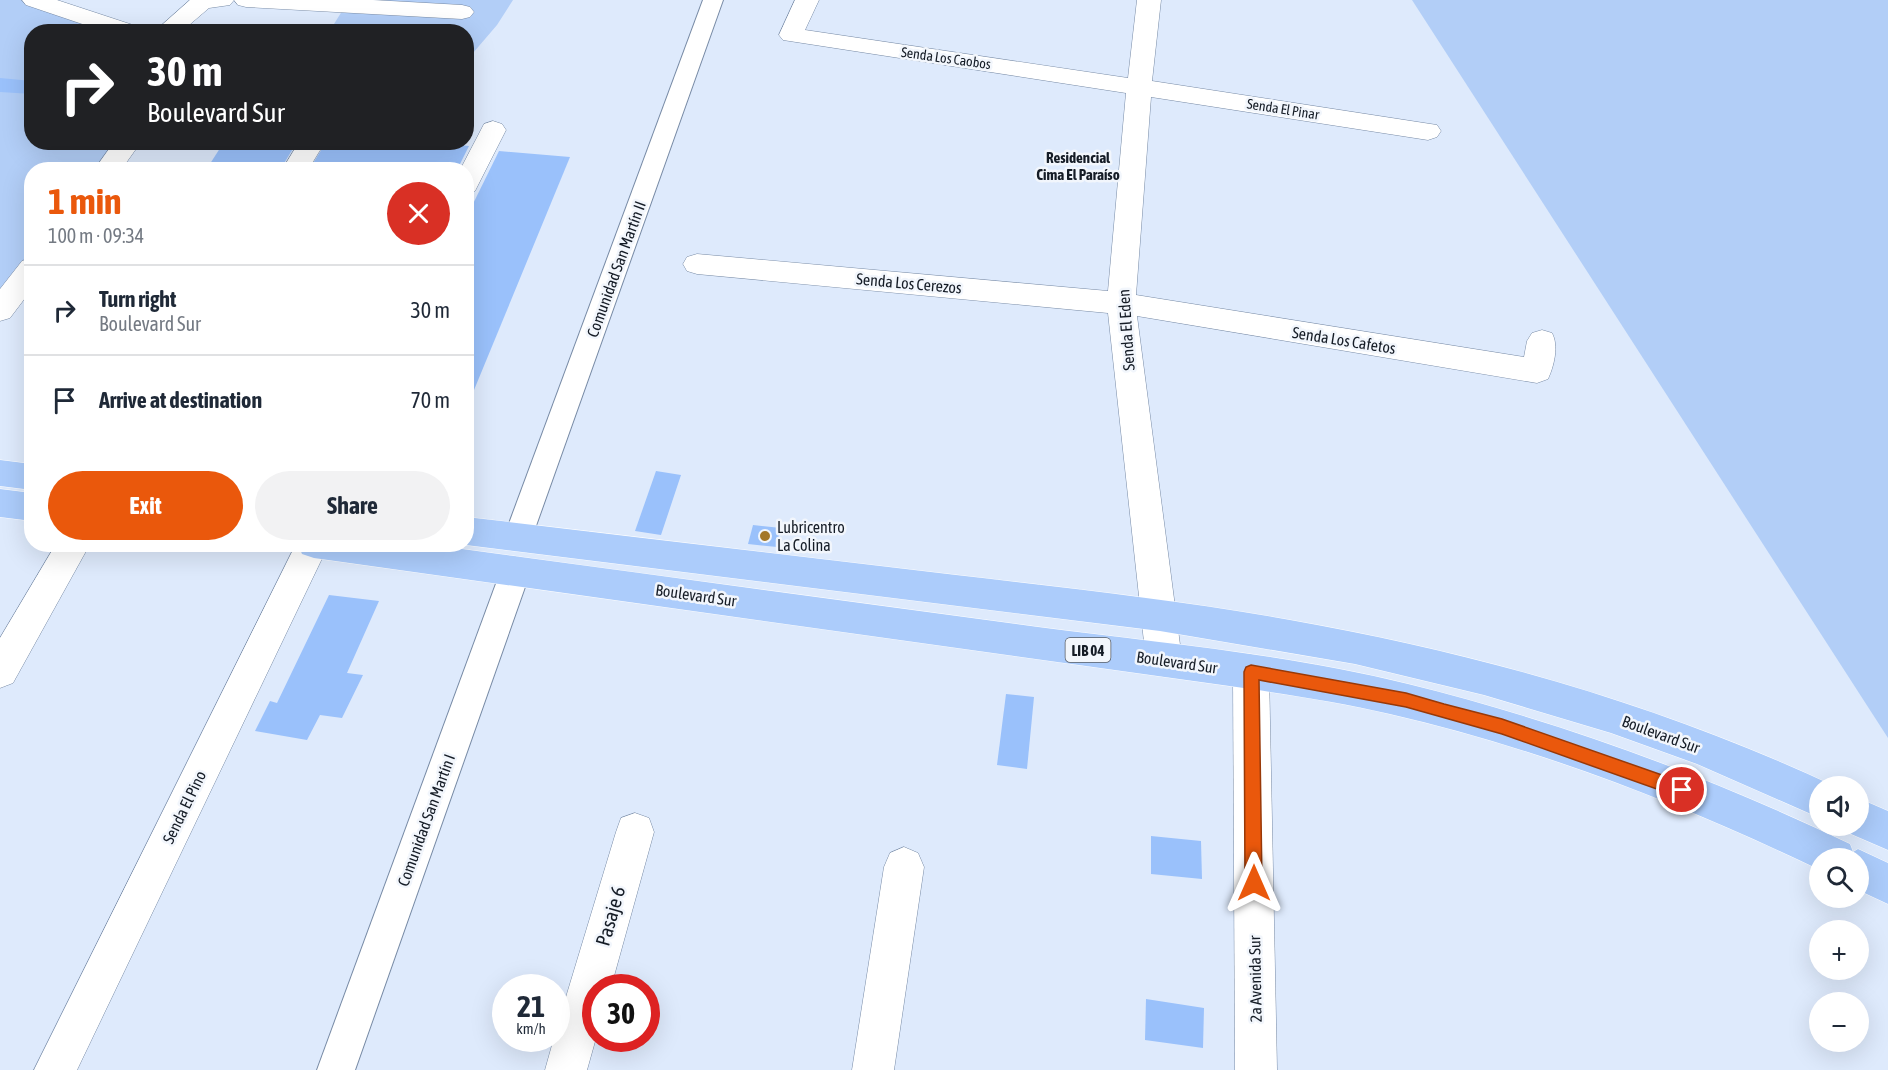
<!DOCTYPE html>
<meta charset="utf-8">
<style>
body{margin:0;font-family:"Asap Condensed",sans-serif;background:#f2f2f3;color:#1f2937;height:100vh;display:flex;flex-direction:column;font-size:22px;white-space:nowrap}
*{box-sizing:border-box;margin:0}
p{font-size:20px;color:#747a83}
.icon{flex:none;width:33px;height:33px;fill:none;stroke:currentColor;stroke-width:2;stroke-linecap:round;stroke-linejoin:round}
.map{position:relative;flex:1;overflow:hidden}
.sheet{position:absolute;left:24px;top:162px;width:450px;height:390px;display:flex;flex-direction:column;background:#fff;border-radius:24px;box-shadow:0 6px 24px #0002}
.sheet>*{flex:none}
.banner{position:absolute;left:24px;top:24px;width:450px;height:126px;border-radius:24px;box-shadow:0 6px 24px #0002;background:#202124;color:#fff;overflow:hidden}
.fabs{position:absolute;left:1809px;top:776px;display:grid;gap:12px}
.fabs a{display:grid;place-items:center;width:60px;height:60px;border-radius:50%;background:#fff;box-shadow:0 6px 24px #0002;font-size:30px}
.speed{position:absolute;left:492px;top:974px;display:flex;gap:12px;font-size:30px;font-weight:700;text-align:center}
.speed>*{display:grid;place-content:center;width:78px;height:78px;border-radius:50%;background:#fff;box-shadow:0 6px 24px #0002;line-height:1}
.speed small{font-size:15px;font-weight:400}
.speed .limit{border:9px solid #d22;background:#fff;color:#111}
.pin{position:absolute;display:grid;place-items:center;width:51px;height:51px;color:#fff;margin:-26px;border:3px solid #fff;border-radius:50%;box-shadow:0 2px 6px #0007}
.me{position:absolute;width:66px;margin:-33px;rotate:0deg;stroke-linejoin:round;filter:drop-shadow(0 0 4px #0008)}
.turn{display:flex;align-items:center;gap:21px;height:126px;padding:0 24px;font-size:27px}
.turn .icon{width:78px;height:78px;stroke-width:2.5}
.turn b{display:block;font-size:42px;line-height:51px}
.round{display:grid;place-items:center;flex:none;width:63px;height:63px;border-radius:32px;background:#f2f2f3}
.headline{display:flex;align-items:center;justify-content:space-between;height:102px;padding:0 24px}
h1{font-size:36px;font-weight:700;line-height:45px;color:#ea580c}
.action{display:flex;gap:12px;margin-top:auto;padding:12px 24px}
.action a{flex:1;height:69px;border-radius:36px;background:#ea580c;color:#fff;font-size:24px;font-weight:700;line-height:69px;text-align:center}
.action a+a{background:#f2f2f3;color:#1f2937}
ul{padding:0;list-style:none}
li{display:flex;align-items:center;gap:18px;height:90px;padding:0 24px;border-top:2px solid #e0e1e3}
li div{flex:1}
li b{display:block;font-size:22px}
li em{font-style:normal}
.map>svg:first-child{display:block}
.green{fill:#b2cef7}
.building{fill:#9ac1fb}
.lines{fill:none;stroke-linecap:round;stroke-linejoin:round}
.pedestrian-casing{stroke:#778aa5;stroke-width:2}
.minor-casing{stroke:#778aa5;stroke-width:1}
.trunk-casing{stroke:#fff;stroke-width:1}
.pedestrian{fill:#fff;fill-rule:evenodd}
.minor{fill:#fff;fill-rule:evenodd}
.trunk{fill:#acccfb;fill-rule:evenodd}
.route{fill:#ea580c;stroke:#983908;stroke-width:1.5}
.poi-dot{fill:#a37728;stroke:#f2f6fc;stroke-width:2}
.labels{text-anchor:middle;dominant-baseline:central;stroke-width:5;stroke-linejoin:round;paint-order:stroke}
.far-street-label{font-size:14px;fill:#151c26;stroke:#f2f6fc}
.far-neighbourhood-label{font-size:15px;font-weight:bold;fill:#151c26;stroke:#f2f6fc}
.shield{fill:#f2f6fc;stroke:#575d66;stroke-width:1.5}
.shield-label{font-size:15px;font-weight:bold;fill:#151c26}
.street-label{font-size:16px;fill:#151c26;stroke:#f2f6fc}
.poi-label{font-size:16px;fill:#151c26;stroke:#f2f6fc;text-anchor:start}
.near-street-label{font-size:20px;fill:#151c26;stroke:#f2f6fc}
</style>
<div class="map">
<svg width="1888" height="1070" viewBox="0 0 1888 1070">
<rect width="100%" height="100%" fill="#deeafc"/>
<g class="green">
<polygon points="0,0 34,0 131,31 32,32 32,142 128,143 107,169 32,170 31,268 0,310"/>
<polygon points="349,0 513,0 497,25 467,60 466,32 329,32"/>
<polygon points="1412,0 1888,0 1888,738"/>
</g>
<g class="building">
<polygon points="0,78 32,81 32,94 0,92"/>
<polygon points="224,142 297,142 280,170 206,170"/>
<polygon points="326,142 432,142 469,146 457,170 309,170"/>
<polygon points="499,151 570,157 467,407 466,218"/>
<polygon points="656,471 681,475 661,535 635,531"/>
<polygon points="753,525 781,528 777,547 748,544"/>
<polygon points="329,595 379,601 347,673 363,675 342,718 320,715 307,740 255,731 270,701 277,703"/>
<polygon points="1006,694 1034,697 1027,769 997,765"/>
<polygon points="1151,836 1201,841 1202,879 1151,874"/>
<polygon points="1146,999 1204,1008 1203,1048 1145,1040"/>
</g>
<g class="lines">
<g class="pedestrian-casing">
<g id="pedestrian">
<polygon points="703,0 723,0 532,537 528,546 518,549 508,546 504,537"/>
<polygon points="516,557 526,561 531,570 355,1070 317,1070 501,570 506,561"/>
</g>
</g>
<g class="minor-casing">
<g id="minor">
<polygon points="22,0 57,0 139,27 143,32 106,32 26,5"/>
<polygon points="190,0 234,0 230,5 209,8 181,32 154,32"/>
<polygon points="234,0 373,0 462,5 470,7 474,12 470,17 462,19 246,7 238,5"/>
<path d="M795,0h24l-14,30 323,48 9,-78h24l-9,81 285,44 4,6 -4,6 -9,3 -277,-43 -15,198 388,62 3,-16 5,-8 10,-3 10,3c7,13 2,33 -4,46l-11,4 -400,-67 45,344 -6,12 -12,4 -12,-4 -6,-12 -38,-347 -411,-39 -10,-3 -4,-7 4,-7 10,-3 411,37 18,-198 -343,-53 -4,-5z"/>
<polygon points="493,121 502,124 506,130 475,191 466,193 466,170 460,170 484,124"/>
<polygon points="114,142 141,142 121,170 94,170"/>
<polygon points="299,142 325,142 308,170 282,170"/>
<polygon points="32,258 32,289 10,318 0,321 0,289 22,261"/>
<polygon points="56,544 90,544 13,683 0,688 0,638"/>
<polygon points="296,544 329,544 77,1070 34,1070"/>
<polygon points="1251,655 1264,660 1269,672 1277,1070 1235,1070 1233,672 1238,660"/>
<polygon points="635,813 649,818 654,832 611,987 596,987 596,1038 587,1070 545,1070 554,1038 556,1038 556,1030 616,832 621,818"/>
<polygon points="904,847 918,853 924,867 894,1070 852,1070 884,867 890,853"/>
</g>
</g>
<g class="trunk-casing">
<g id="trunk">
<polygon points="0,460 32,464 32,490 0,486"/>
<polygon points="0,489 32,493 32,521 0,517"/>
<path d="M466,517c164,19 327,39 490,58 111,13 223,25 334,45 187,33 371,85 544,166h-14v32l-123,-54 -86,-31 -127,-38 -129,-31 -195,-33 -694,-86 -2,-1h2z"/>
<path d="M298,544h127c204,28 408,55 613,83 123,16 249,27 370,57 153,38 300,92 442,160l3,8 5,-3 30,14v41l-30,-14v-32h-38v12c-137,-66 -282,-122 -430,-156 -46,-11 -93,-18 -139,-25l-937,-131 -12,-4z"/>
<polygon points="1858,798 1888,811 1888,850 1844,831 1842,825 1858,825"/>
</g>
</g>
<use href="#pedestrian" class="pedestrian"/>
<use href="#minor" class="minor"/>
<use href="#trunk" class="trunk"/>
</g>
<polygon class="route" points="1251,665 1406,693 1444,704 1502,719 1682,782 1688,785 1690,790 1688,796 1682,798 1502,734 1406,707 1259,680 1262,883 1259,888 1254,891 1248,888 1245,883 1244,672 1246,667"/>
<circle class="poi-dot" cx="765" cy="536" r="6"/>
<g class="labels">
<g class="far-street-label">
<text transform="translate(946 58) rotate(8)">Senda Los Caobos</text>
<text transform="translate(1283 109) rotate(9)">Senda El Pinar</text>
</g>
<g class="far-neighbourhood-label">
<text x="1078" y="157">Residencial<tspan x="1078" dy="17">Cima El Paraíso</tspan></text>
</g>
<rect class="shield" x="1065.5" y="638" width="45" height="24" rx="4.5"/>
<g class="shield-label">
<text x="1088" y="650">LIB 04</text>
</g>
<g class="street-label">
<text transform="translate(616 269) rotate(-70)">Comunidad San Martín II</text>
<text transform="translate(909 283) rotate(5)">Senda Los Cerezos</text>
<text transform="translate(1126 330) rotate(-94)">Senda El Eden</text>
<text transform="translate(1344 340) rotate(9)">Senda Los Cafetos</text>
<text transform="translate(696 595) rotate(8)">Boulevard Sur</text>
<text transform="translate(1177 662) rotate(8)">Boulevard Sur</text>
<text transform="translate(1661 734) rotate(20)">Boulevard Sur</text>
<text transform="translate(184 807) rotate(-64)">Senda El Pino</text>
<text transform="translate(426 820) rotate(-70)">Comunidad San Martín I</text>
<text transform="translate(1255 979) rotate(-91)">2a Avenida Sur</text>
</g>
<g class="poi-label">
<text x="777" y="527">Lubricentro<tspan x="777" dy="18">La Colina</tspan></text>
</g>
<g class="near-street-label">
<text transform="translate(610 916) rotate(-74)">Pasaje 6</text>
</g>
</g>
</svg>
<div class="fabs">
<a><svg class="icon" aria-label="sound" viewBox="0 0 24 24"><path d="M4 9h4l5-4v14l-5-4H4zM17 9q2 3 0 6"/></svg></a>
<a><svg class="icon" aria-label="search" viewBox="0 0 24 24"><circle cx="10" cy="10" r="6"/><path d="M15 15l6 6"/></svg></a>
<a>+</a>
<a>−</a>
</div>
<div class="speed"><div>21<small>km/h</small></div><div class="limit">30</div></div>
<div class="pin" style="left:1682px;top:790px;background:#d93025"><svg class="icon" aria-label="arrive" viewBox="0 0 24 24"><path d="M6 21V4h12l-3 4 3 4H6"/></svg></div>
<svg class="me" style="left:1254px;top:883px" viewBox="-20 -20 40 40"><path d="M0-17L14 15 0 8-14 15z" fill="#ea580c" stroke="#fff" stroke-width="4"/></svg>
<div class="banner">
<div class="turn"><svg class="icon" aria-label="right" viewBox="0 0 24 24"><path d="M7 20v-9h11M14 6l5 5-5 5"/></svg><div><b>30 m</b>Boulevard Sur</div></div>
</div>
<section class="sheet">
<div class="headline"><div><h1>1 min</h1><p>100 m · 09:34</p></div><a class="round" style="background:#d93025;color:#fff"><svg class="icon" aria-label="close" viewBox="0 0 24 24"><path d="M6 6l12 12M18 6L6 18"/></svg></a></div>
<ul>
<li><svg class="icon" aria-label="right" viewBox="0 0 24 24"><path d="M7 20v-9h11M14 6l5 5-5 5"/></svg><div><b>Turn right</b><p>Boulevard Sur</p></div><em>30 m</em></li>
<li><svg class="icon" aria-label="arrive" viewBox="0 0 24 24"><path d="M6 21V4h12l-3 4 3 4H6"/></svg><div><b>Arrive at destination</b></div><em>70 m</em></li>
</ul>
<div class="action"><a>Exit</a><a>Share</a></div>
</section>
</div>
